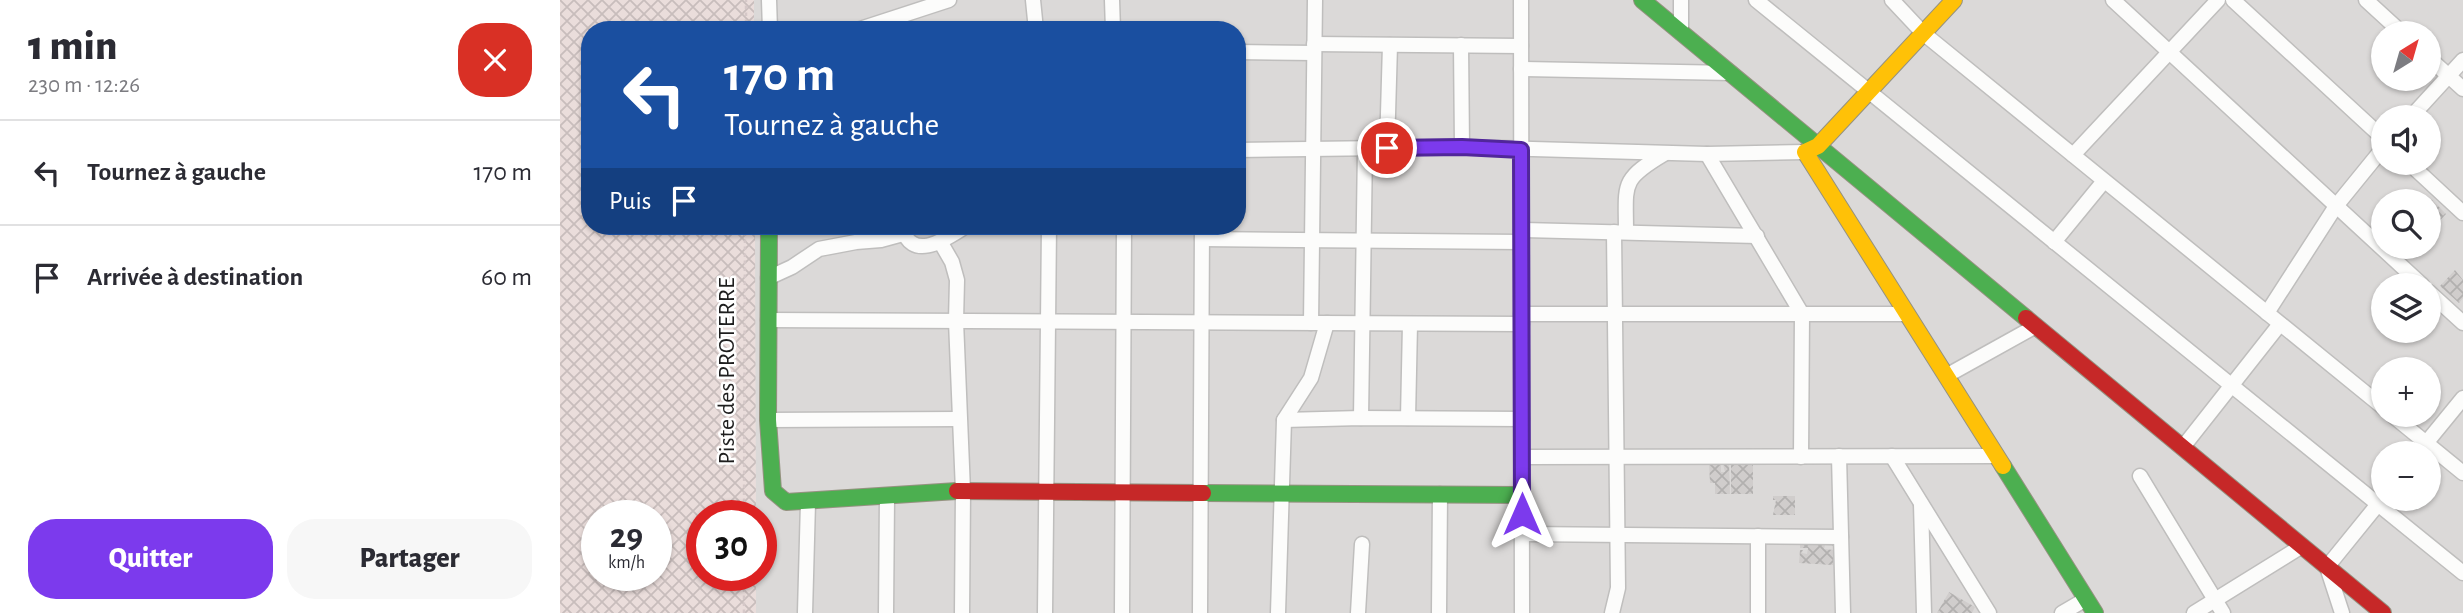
<!DOCTYPE html>
<html lang="fr">
<meta charset="utf-8">
<style>
body{margin:0;font-family:"Alegreya Sans",sans-serif;background:#f7f7f7;color:#2b2b33;height:100vh;display:flex;flex-direction:column;font-size:26px;white-space:nowrap}
*{box-sizing:border-box;margin:0}
p{font-size:23px;color:#7c7c81}
.icon{flex:none;width:38px;height:38px;fill:none;stroke:currentColor;stroke-width:2;stroke-linecap:round;stroke-linejoin:round}
.map{position:relative;flex:1;overflow:hidden}
.drawer{display:flex;flex-direction:column;background:#fff;width:560px}
.drawer>*{flex:none}
.top-card{position:absolute;left:21px;top:21px;width:665px;height:214px;border-radius:28px;box-shadow:0 2px 5px #0004;background:#1a4fa0;color:#fff;overflow:hidden}
.needle{width:46px;rotate:37deg}
.tools{position:absolute;left:1811px;top:21px;display:grid;gap:14px}
.tools a{display:grid;place-items:center;width:70px;height:70px;border-radius:50%;background:#fff;box-shadow:0 2px 5px #0004;font-size:35px}
.speed{position:absolute;left:21px;top:500px;display:flex;gap:14px;font-size:35px;font-weight:700;text-align:center}
.speed>*{display:grid;place-content:center;width:91px;height:91px;border-radius:50%;background:#fff;box-shadow:0 2px 5px #0004;line-height:1}
.speed small{font-size:18px;font-weight:400}
.speed .limit{border:10px solid #d22;background:#fff;color:#111}
.pin{position:absolute;display:grid;place-items:center;width:60px;height:60px;color:#fff;margin:-30px;border:4px solid #fff;border-radius:50%;box-shadow:0 2px 7px #0007}
.me{position:absolute;width:77px;margin:-38px;rotate:0deg;stroke-linejoin:round;filter:drop-shadow(0 0 5px #0008)}
.turn{display:flex;align-items:center;gap:24px;height:147px;padding:0 28px;font-size:32px}
.turn .icon{width:91px;height:91px;stroke-width:2.5}
.turn b{display:block;font-size:49px;line-height:60px}
.then{display:flex;align-items:center;height:66px;padding:0 28px;background:#0003;gap:14px;font-size:26px}
.round{display:grid;place-items:center;flex:none;width:74px;height:74px;border-radius:28px;background:#f7f7f7}
.summary{display:flex;align-items:center;justify-content:space-between;height:119px;padding:0 28px}
h1{font-size:42px;font-weight:800;line-height:52px}
.action{display:flex;gap:14px;margin-top:auto;padding:14px 28px}
.action a{flex:1;height:80px;border-radius:28px;background:#7c3aed;color:#fff;font-size:28px;font-weight:800;line-height:80px;text-align:center}
.action a+a{background:#f7f7f7;color:#2b2b33}
ul{padding:0;list-style:none}
li{display:flex;align-items:center;gap:21px;height:105px;padding:0 28px;border-top:2px solid #e1e1e2}
li div{flex:1}
li b{display:block;font-size:26px}
li em{font-style:normal}
main{display:flex;flex:1;min-height:0}
.map>svg:first-child{display:block}
.residential{fill:#dbd9d8;fill-rule:evenodd}
.military{fill:url(#military-cross-hatch);fill-rule:evenodd}
.building{fill:url(#building-cross-hatch)}
.lines{fill:none;stroke-linecap:round;stroke-linejoin:round}
.street-casing{stroke:#bfbebd;stroke-width:17}
.fast-casing{stroke:#959280;stroke-width:18}
.slow-casing{stroke:#959280;stroke-width:18}
.jam-casing{stroke:#959280;stroke-width:18}
.path{stroke:#d5c8c8;stroke-width:2.5;stroke-dasharray:3.5 3.5;stroke-linecap:butt}
.street{stroke:#fcfcfb;stroke-width:14}
.fast{stroke:#4caf50;stroke-width:16}
.slow{stroke:#ffc107;stroke-width:16}
.jam{stroke:#c62828;stroke-width:16}
.route-casing{stroke:#51269a;stroke-width:18}
.route{stroke:#7c3aed;stroke-width:12}
.labels{text-anchor:middle;dominant-baseline:central;stroke-width:5;stroke-linejoin:round;paint-order:stroke}
.street-label{font-size:24px;fill:#1e1e1e;stroke:#fff}
</style>
<main>
<section class="drawer">
<div class="summary"><div><h1>1 min</h1><p>230 m · 12:26</p></div><a class="round" style="background:#d93025;color:#fff"><svg class="icon" aria-label="close" viewBox="0 0 24 24"><path d="M6 6l12 12M18 6L6 18"/></svg></a></div>
<ul>
<li><svg class="icon" aria-label="left" viewBox="0 0 24 24"><path d="M17 20v-9H6M10 6l-5 5 5 5"/></svg><div><b>Tournez à gauche</b></div><em>170 m</em></li>
<li><svg class="icon" aria-label="arrive" viewBox="0 0 24 24"><path d="M6 21V4h12l-3 4 3 4H6"/></svg><div><b>Arrivée à destination</b></div><em>60 m</em></li>
</ul>
<div class="action"><a>Quitter</a><a>Partager</a></div>
</section>
<div class="map">
<svg width="1903" height="613" viewBox="0 0 1903 613">
<defs>
<pattern id="military-cross-hatch" width="8" height="8" patternUnits="userSpaceOnUse" patternTransform="scale(1.75)"><rect width="8" height="8" fill="#eadddb"/><path d="M0 0l8 8M0 8l8-8" fill="none" stroke="#c8bdbc"/></pattern>
<pattern id="building-cross-hatch" width="8" height="8" patternUnits="userSpaceOnUse" patternTransform="scale(1.75)"><rect width="8" height="8" fill="#d0cdcc"/><path d="M0 0l8 8M0 8l8-8" fill="none" stroke="#b2b0af"/></pattern>
</defs>
<rect width="100%" height="100%" fill="#ece9e7"/>
<path class="residential" d="M0,0h1903v613h-1903zM30,30h647v196h-647zM1824,33h45v46h-45zM1824,117h45v46h-45zM1824,201h45v46h-45zM1824,285h45v46h-45zM1824,369h45v46h-45zM1824,453h45v46h-45zM37,516h59v60h-59zM142,516h59v60h-59z"/>
<path class="military" d="M0,0h194v30h-164v196h165l1,290h-54v60h54v37h-196zM96,516v60h-59v-60z"/>
<g class="building">
<polygon points="1871,199 1886,214 1869,232 1869,202"/>
<polygon points="1895,270 1903,280 1903,298 1899,303 1880,286"/>
<polygon points="1161,459 1161,472 1165,472 1163,464 1169,463 1170,494 1155,494 1155,483 1150,483 1149,462"/>
<rect x="1171" y="463" width="22" height="31"/>
<polygon points="1213,496 1235,496 1235,515 1213,515 1216,500 1213,500"/>
<polygon points="1240,538 1274,541 1274,546 1265,545 1264,549 1274,550 1273,565 1239,563 1240,550 1243,550 1242,553 1247,554 1248,548 1240,548"/>
<polygon points="1389,592 1415,607 1412,613 1377,613"/>
</g>
<g class="lines">
<g class="street-casing">
<g id="street">
<polyline points="209,0 210,30"/>
<polyline points="473,0 476,30"/>
<polyline points="552,0 553,30"/>
<polyline points="961,0 962,613"/>
<polyline points="1196,0 1903,573"/>
<polyline points="1332,0 1363,33 1824,408"/>
<polyline points="1553,0 1862,285"/>
<polyline points="1673,0 1824,139"/>
<polyline points="1806,0 1842,33"/>
<polyline points="297,30 389,0"/>
<polyline points="1121,33 1121,0"/>
<polyline points="754,44 961,46"/>
<polyline points="901,45 902,147"/>
<polyline points="677,52 754,53"/>
<polyline points="1869,58 1903,89"/>
<polyline points="961,69 1171,73"/>
<polyline points="1851,117 1903,60"/>
<polyline points="827,148 830,45"/>
<polyline points="677,150 902,147 1147,154 1245,152"/>
<polyline points="1147,154 1242,314 1241,457"/>
<polyline points="1513,155 1658,0"/>
<polyline points="1849,163 1903,213"/>
<path d="M342,227c10,37 45,11 64,-1"/>
<polyline points="961,230 1197,236"/>
<path d="M1066,232c0,-48 -6,-52 38,-78"/>
<polyline points="642,239 961,242"/>
<polyline points="1494,242 1544,181"/>
<polyline points="381,243 392,262 397,280 396,321 403,491 402,613"/>
<polyline points="208,278 232,267 259,249 296,242 321,240 343,234"/>
<polyline points="1869,292 1903,323"/>
<polyline points="1707,313 1776,206 1824,147"/>
<polyline points="961,314 1347,314"/>
<polyline points="208,320 962,324"/>
<polyline points="751,323 755,0"/>
<polyline points="1386,376 1476,326"/>
<polyline points="1832,415 1903,473"/>
<polyline points="801,418 805,148"/>
<polyline points="848,418 850,324"/>
<polyline points="208,420 399,419"/>
<polyline points="724,420 801,418 962,419"/>
<polyline points="1623,447 1720,324"/>
<polyline points="1858,453 1903,398"/>
<polyline points="1279,456 1283,613"/>
<polyline points="1332,456 1429,613"/>
<polyline points="962,457 1436,456"/>
<polyline points="1580,476 1663,613"/>
<polyline points="1361,504 1364,613"/>
<polyline points="962,534 1281,537"/>
<polyline points="1198,536 1198,613"/>
<polyline points="245,613 248,502"/>
<polyline points="326,613 327,497"/>
<polyline points="485,613 489,226"/>
<polyline points="562,613 564,226"/>
<polyline points="640,613 642,226"/>
<polyline points="718,613 724,420 751,378 767,323"/>
<polyline points="798,613 802,544"/>
<polyline points="879,613 880,494"/>
<polyline points="1052,613 1058,588 1054,232"/>
<polyline points="1502,613 1526,599"/>
<polyline points="1634,613 1742,546"/>
<polyline points="1782,613 1767,567 1823,498"/>
</g>
</g>
<g class="fast-casing">
<g id="fast">
<polyline points="1082,0 1466,318"/>
<polyline points="209,226 208,420 213,491 226,502 397,491"/>
<polyline points="1443,466 1535,613"/>
<polyline points="643,493 962,495"/>
</g>
</g>
<g class="slow-casing">
<polyline id="slow" points="1394,0 1258,146 1245,152 1443,466"/>
</g>
<g class="jam-casing">
<g id="jam">
<polyline points="1466,318 1823,613"/>
<polyline points="397,491 643,493"/>
</g>
</g>
<g class="path">
<polyline points="186,30 186,0"/>
<polyline points="184,516 185,226"/>
<polyline points="184,613 184,576"/>
</g>
<use href="#street" class="street"/>
<use href="#fast" class="fast"/>
<use href="#slow" class="slow"/>
<use href="#jam" class="jam"/>
</g>
<g class="lines">
<g class="route-casing">
<polyline id="route" points="827,148 902,147 961,150 962,514"/>
</g>
<use href="#route" class="route"/>
</g>
<g class="labels">
<g class="street-label">
<text transform="translate(167 371) rotate(-90)">Piste des PROTERRE</text>
</g>
</g>
</svg>
<div class="tools">
<a><svg class="needle" viewBox="-14 -14 28 28"><path d="M0-13l5 13h-10z" fill="#e53935"/><path d="M0 13l5-13h-10z" fill="#7c7c81"/></svg></a>
<a><svg class="icon" aria-label="sound" viewBox="0 0 24 24"><path d="M4 9h4l5-4v14l-5-4H4zM17 9q2 3 0 6"/></svg></a>
<a><svg class="icon" aria-label="search" viewBox="0 0 24 24"><circle cx="10" cy="10" r="6"/><path d="M15 15l6 6"/></svg></a>
<a><svg class="icon" aria-label="layers" viewBox="0 0 24 24"><path d="M12 4l9 5-9 5-9-5zM3 14l9 5 9-5"/></svg></a>
<a>+</a>
<a>−</a>
</div>
<div class="speed"><div>29<small>km/h</small></div><div class="limit">30</div></div>
<div class="pin" style="left:827px;top:148px;background:#d93025"><svg class="icon" aria-label="arrive" viewBox="0 0 24 24"><path d="M6 21V4h12l-3 4 3 4H6"/></svg></div>
<svg class="me" style="left:962px;top:514px" viewBox="-20 -20 40 40"><path d="M0-17L14 15 0 8-14 15z" fill="#7c3aed" stroke="#fff" stroke-width="4"/></svg>
<div class="top-card">
<div class="turn"><svg class="icon" aria-label="left" viewBox="0 0 24 24"><path d="M17 20v-9H6M10 6l-5 5 5 5"/></svg><div><b>170 m</b>Tournez à gauche</div></div>
<div class="then">Puis<svg class="icon" aria-label="arrive" viewBox="0 0 24 24"><path d="M6 21V4h12l-3 4 3 4H6"/></svg></div>
</div>
</div>
</main>
